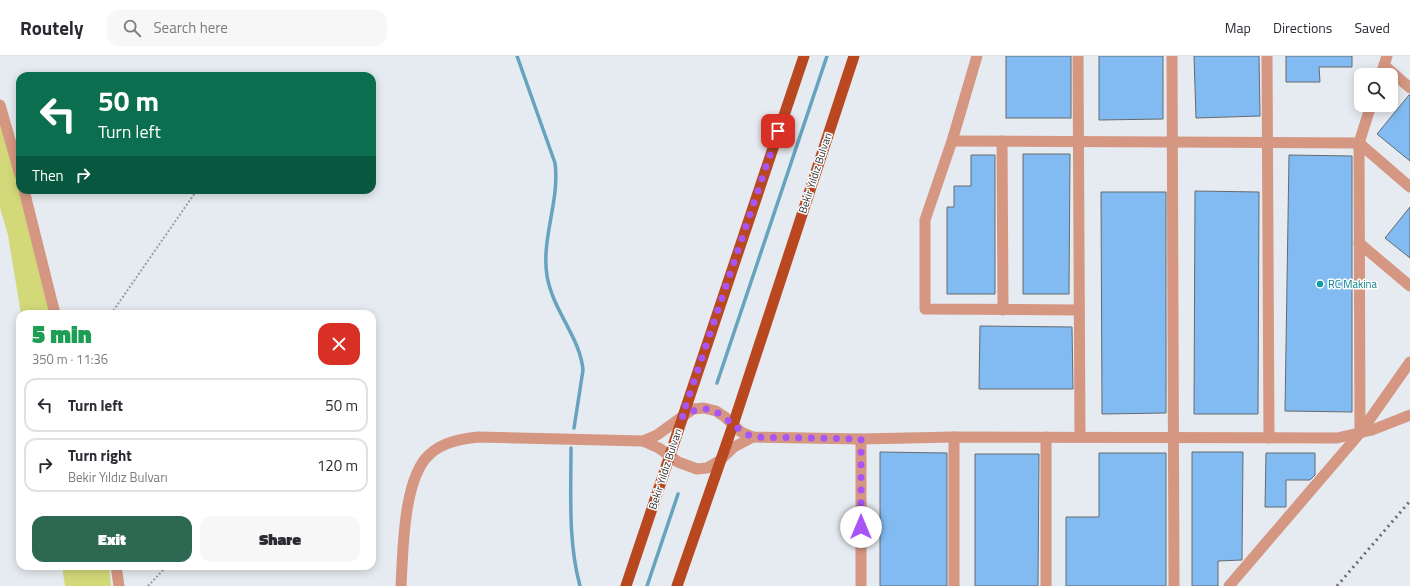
<!DOCTYPE html>
<meta charset="utf-8">
<style>
body{margin:0;font-family:"Titillium Web",sans-serif;background:#f7f7f7;color:#2b2b33;height:100vh;display:flex;flex-direction:column;font-size:15px;white-space:nowrap}
*{box-sizing:border-box;margin:0}
p{font-size:13px;color:#7c7c81}
.icon{flex:none;width:22px;height:22px;fill:none;stroke:currentColor;stroke-width:2;stroke-linecap:round;stroke-linejoin:round}
.map{position:relative;flex:1;overflow:hidden}
.drawer{position:absolute;left:16px;top:254px;width:360px;height:260px;display:flex;flex-direction:column;background:#fff;border-radius:12px;box-shadow:0 2px 10px #0003}
.drawer>*{flex:none}
.banner{position:absolute;left:16px;top:16px;width:360px;height:122px;border-radius:12px;box-shadow:0 2px 10px #0003;background:#0b6e4f;color:#fff;overflow:hidden}
.tools{position:absolute;left:1354px;top:12px;display:grid;gap:8px}
.tools a{display:grid;place-items:center;width:44px;height:44px;border-radius:8px;background:#fff;box-shadow:0 2px 10px #0003;font-size:20px}
.pin{position:absolute;display:grid;place-items:center;width:34px;height:34px;color:#fff;margin:-17px;border-radius:8px;box-shadow:0 2px 6px #0006}
.me{position:absolute;width:44px;margin:-22px;rotate:0deg;stroke-linejoin:round;filter:drop-shadow(0 0 3px #0008)}
.turn{display:flex;align-items:center;gap:14px;height:84px;padding:0 16px;font-size:18px}
.turn .icon{width:52px;height:52px;stroke-width:2.5}
.turn b{display:block;font-size:28px;line-height:34px}
.then{display:flex;align-items:center;height:38px;padding:0 16px;background:#0003;gap:8px;font-size:15px}
.round{display:grid;place-items:center;flex:none;width:42px;height:42px;border-radius:12px;background:#f7f7f7}
.head{display:flex;align-items:center;justify-content:space-between;height:68px;padding:0 16px}
h1{font-size:24px;font-weight:800;line-height:30px;color:#1e9e55}
.button{display:flex;gap:8px;margin-top:auto;padding:8px 16px}
.button a{flex:1;height:46px;border-radius:12px;background:#2d6852;color:#fff;font-size:16px;font-weight:800;line-height:46px;text-align:center}
.button a+a{background:#f7f7f7;color:#2b2b33}
ul{padding:0;list-style:none}
li{display:flex;align-items:center;gap:12px;height:54px;margin:0 8px 6px;padding:0 8px;border:2px solid #e1e1e2;border-radius:12px}
li div{flex:1}
li b{display:block;font-size:15px}
li em{font-style:normal}
header{display:flex;align-items:center;gap:24px;box-sizing:border-box;height:56px;padding:0 20px;background:#fff;border-bottom:1px solid #e1e1e2}
header strong{font-size:19px}
nav{display:flex;gap:22px;margin-inline-start:auto;font-size:14px}
.search{width:280px;height:36px;background:#f7f7f7;display:flex;align-items:center;gap:10px;box-sizing:border-box;padding:0 14px;border-radius:12px;color:#7c7c81;font-size:15px}
.map>svg:first-child{display:block}
.green{fill:#d3d979}
.lines{fill:none;stroke-linecap:round;stroke-linejoin:round}
.stream{stroke:#66a3be;stroke-width:3.5}
.building{fill:#82bbf1;stroke:#666a6f}
.path{stroke:#9b9fa3;stroke-width:2;stroke-dasharray:2 2;stroke-linecap:butt}
.minor{stroke:#d59682;stroke-width:11}
.primary{stroke:#b94820;stroke-width:11}
.rail{stroke:#676b6e;stroke-width:3;stroke-dasharray:2 4;stroke-linecap:butt}
.route{stroke:#a855f7;stroke-width:7;stroke-dasharray:0 12.6}
.culture-dot{fill:#0f9aa8;stroke:#fff;stroke-width:1.5}
.labels{text-anchor:middle;dominant-baseline:central;stroke-width:3;stroke-linejoin:round;paint-order:stroke}
.street-label{font-size:11px;fill:#2b2d2f;stroke:#fff}
.culture-label{font-size:11px;fill:#0d838f;stroke:#fff;text-anchor:start}
</style>
<header>
<strong>Routely</strong>
<div class="search"><svg class="icon" aria-label="search" viewBox="0 0 24 24"><circle cx="10" cy="10" r="6"/><path d="M15 15l6 6"/></svg>Search here</div>
<nav><a>Map</a><a>Directions</a><a>Saved</a></nav>
</header>
<div class="map">
<svg width="1410" height="530" viewBox="0 0 1410 530">
<rect width="100%" height="100%" fill="#e5ebf0"/>
<g class="green">
<path d="M0,62c18,66 42,130 61,196h-40l-13,-79 -8,-27z"/>
<polygon points="62,510 109,510 111,530 65,530"/>
</g>
<g class="lines">
<g class="stream">
<path d="M517,0l38,107c5,38 -14,75 -8,113 6,35 33,61 36,94l-9,58"/>
<polyline points="717,327 827,0"/>
<path d="M571,392c0,46 -3,94 9,138"/>
<polyline points="647,530 678,438"/>
</g>
</g>
<g class="building">
<rect x="1006" y="0" width="65" height="62"/>
<polygon points="1099,0 1163,0 1163,63 1099,64"/>
<polygon points="1194,0 1259,0 1260,60 1196,62"/>
<polygon points="1286,0 1352,0 1352,11 1319,11 1320,26 1286,26"/>
<polygon points="1409,39 1410,39 1410,105 1377,78"/>
<polygon points="1023,98 1070,98 1069,238 1023,238"/>
<polygon points="971,99 995,99 995,238 947,238 947,151 954,151 954,130 971,130"/>
<polygon points="1289,99 1352,100 1352,356 1285,355"/>
<polygon points="1195,135 1259,136 1258,358 1194,358"/>
<polygon points="1101,136 1166,136 1166,357 1102,358"/>
<polygon points="1410,151 1410,202 1385,182"/>
<polygon points="980,270 1072,271 1073,333 979,333"/>
<polygon points="880,396 947,397 947,530 880,530"/>
<polygon points="1192,396 1243,396 1242,504 1218,505 1218,530 1192,530"/>
<polygon points="1099,397 1166,397 1166,530 1066,530 1066,461 1099,461"/>
<polygon points="1266,397 1315,397 1315,419 1310,424 1286,424 1286,451 1265,451"/>
<polygon points="975,398 1039,398 1038,530 975,530"/>
</g>
<g class="lines">
<g class="path">
<polyline points="111,258 197,134"/>
<polyline points="148,530 167,510"/>
</g>
<g class="minor">
<polyline points="977,0 952,85 925,164 925,253 1079,254"/>
<polyline points="1078,0 1080,381"/>
<polyline points="1172,0 1174,530"/>
<polyline points="1267,0 1269,382"/>
<polyline points="1384,9 1410,32"/>
<polyline points="1381,19 1387,0"/>
<polyline points="0,49 20,119"/>
<polyline points="952,85 1359,87 1410,131"/>
<polyline points="1002,85 1003,254"/>
<polyline points="24,134 55,258"/>
<polyline points="1359,187 1410,230"/>
<polyline points="1360,377 1359,87 1371,49"/>
<polyline points="954,381 954,530"/>
<polyline points="1046,381 1046,530"/>
<polyline points="861,383 861,530"/>
<polyline points="643,385 657,379 693,353 704,352 716,355 725,361 741,376 753,381 861,383 954,381 1337,382 1372,374 1410,359"/>
<polyline points="116,510 119,530"/>
<path d="M401,530c2,-34 2,-109 29,-132 13,-12 31,-15 48,-17l165,4 16,7 19,14 19,7 10,-1 12,-7 15,-14 19,-10"/>
<polyline points="1229,530 1360,377 1410,306"/>
</g>
<g class="primary">
<polyline points="626,530 804,0"/>
<polyline points="677,530 733,369 854,0"/>
</g>
<polyline class="rail" points="1337,530 1410,445"/>
</g>
<g class="lines">
<path class="route" d="M778,75l-96,286c34,-23 43,9 71,20l108,2v88"/>
</g>
<circle class="culture-dot" cx="1320" cy="228" r="4"/>
<g class="labels">
<g class="street-label">
<text transform="translate(815 117) rotate(-72)">Bekir Yıldız Bulvarı</text>
<text transform="translate(665 413) rotate(-72)">Bekir Yıldız Bulvarı</text>
</g>
<g class="culture-label">
<text x="1328" y="228">RC Makina</text>
</g>
</g>
</svg>
<div class="tools">
<a><svg class="icon" aria-label="search" viewBox="0 0 24 24"><circle cx="10" cy="10" r="6"/><path d="M15 15l6 6"/></svg></a>
</div>
<div class="pin" style="left:778px;top:75px;background:#d93025"><svg class="icon" aria-label="arrive" viewBox="0 0 24 24"><path d="M6 21V4h12l-3 4 3 4H6"/></svg></div>
<svg class="me" style="left:861px;top:471px" viewBox="-20 -20 40 40"><circle r="19" fill="#fff"/><path d="M0-13L10 11 0 6-10 11z" fill="#a855f7"/></svg>
<div class="banner">
<div class="turn"><svg class="icon" aria-label="left" viewBox="0 0 24 24"><path d="M17 20v-9H6M10 6l-5 5 5 5"/></svg><div><b>50 m</b>Turn left</div></div>
<div class="then">Then<svg class="icon" aria-label="right" viewBox="0 0 24 24"><path d="M7 20v-9h11M14 6l5 5-5 5"/></svg></div>
</div>
<section class="drawer">
<div class="head"><div><h1>5 min</h1><p>350 m · 11:36</p></div><a class="round" style="background:#d93025;color:#fff"><svg class="icon" aria-label="close" viewBox="0 0 24 24"><path d="M6 6l12 12M18 6L6 18"/></svg></a></div>
<ul>
<li><svg class="icon" aria-label="left" viewBox="0 0 24 24"><path d="M17 20v-9H6M10 6l-5 5 5 5"/></svg><div><b>Turn left</b></div><em>50 m</em></li>
<li><svg class="icon" aria-label="right" viewBox="0 0 24 24"><path d="M7 20v-9h11M14 6l5 5-5 5"/></svg><div><b>Turn right</b><p>Bekir Yıldız Bulvarı</p></div><em>120 m</em></li>
</ul>
<div class="button"><a>Exit</a><a>Share</a></div>
</section>
</div>
